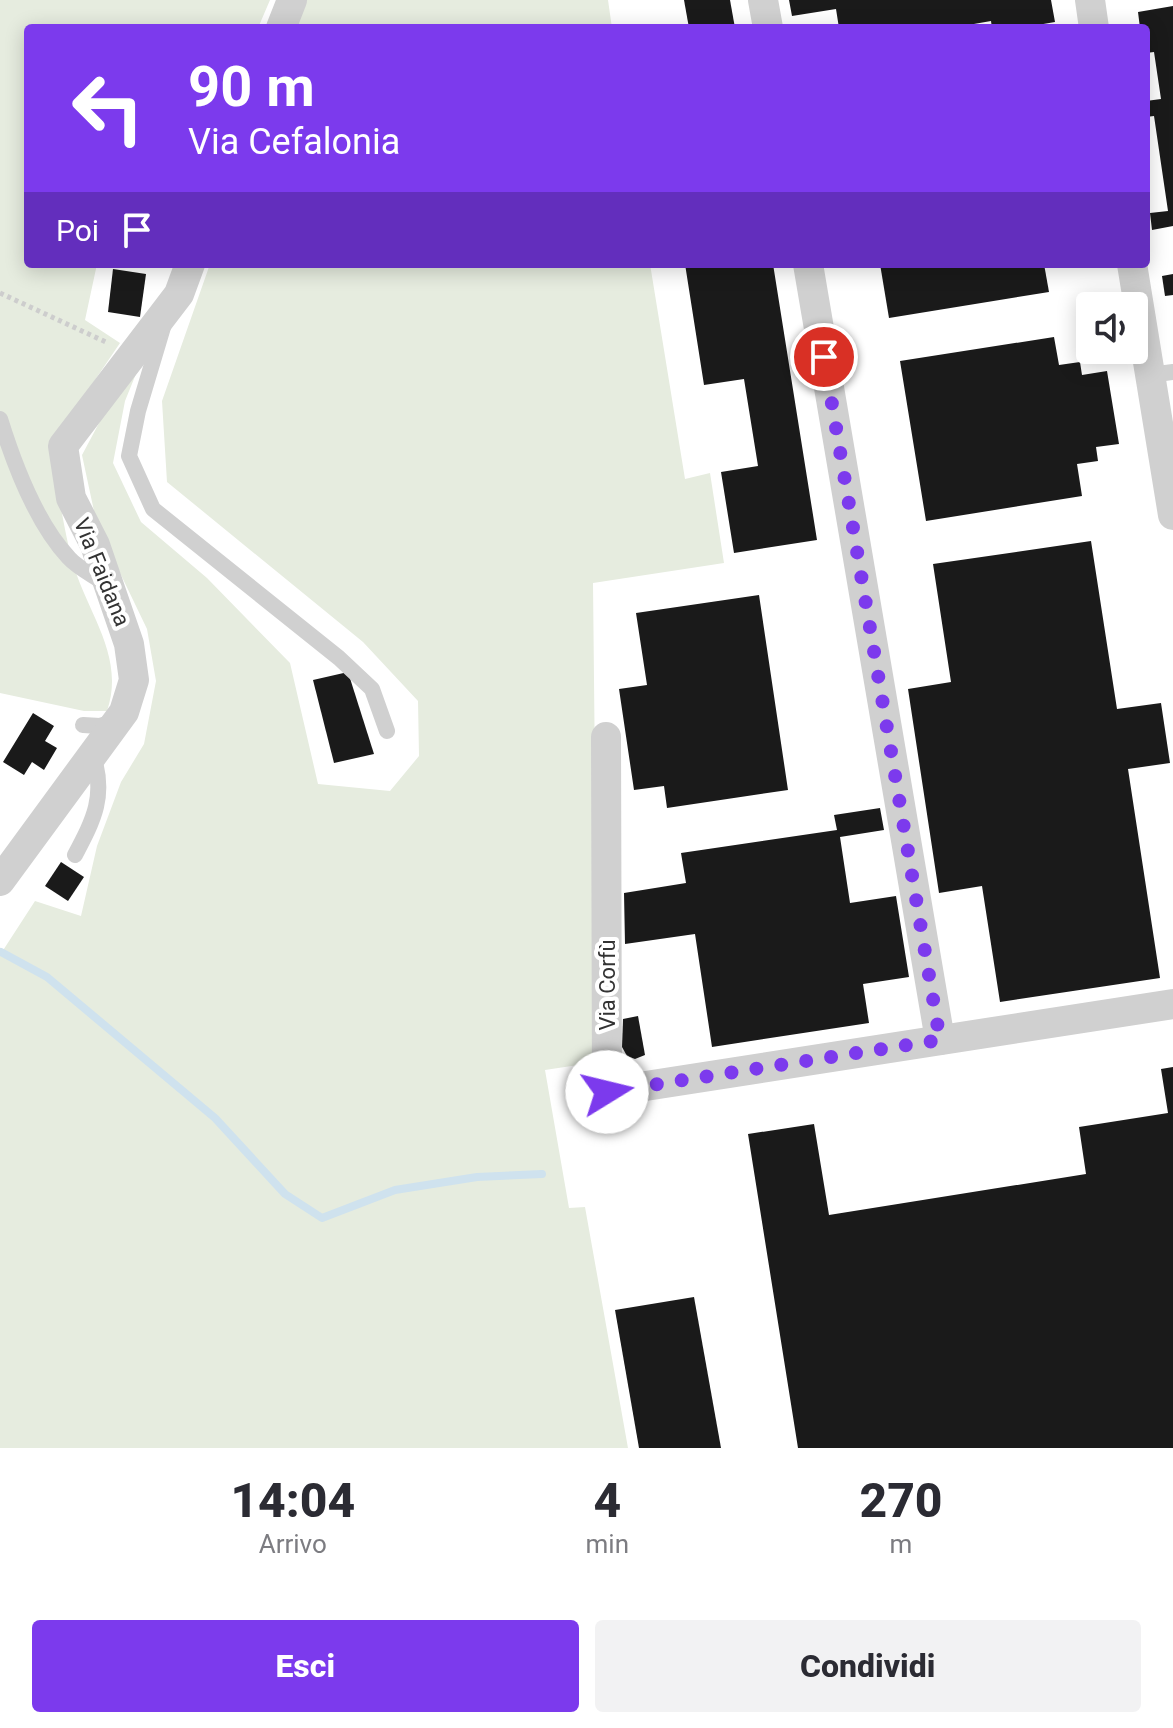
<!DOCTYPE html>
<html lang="it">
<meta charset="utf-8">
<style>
body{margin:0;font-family:Roboto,sans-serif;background:#f2f2f3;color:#2b2b33;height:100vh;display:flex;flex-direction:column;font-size:30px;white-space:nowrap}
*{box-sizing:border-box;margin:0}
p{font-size:26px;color:#7c7c81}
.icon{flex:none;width:44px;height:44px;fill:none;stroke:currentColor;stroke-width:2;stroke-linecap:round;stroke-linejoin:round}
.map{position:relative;height:1448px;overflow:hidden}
.drawer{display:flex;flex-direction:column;background:#fff;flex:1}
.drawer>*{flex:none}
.guide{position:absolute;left:24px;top:24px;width:1126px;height:244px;border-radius:8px;box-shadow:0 4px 20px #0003;background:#7c3aed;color:#fff;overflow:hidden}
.tools{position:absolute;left:1076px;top:292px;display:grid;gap:16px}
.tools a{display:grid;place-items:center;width:72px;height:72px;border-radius:8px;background:#fff;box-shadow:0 4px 20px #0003;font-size:40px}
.pin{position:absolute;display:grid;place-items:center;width:68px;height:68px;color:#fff;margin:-34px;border:4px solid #fff;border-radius:50%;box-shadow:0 2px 8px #0007}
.me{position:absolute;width:88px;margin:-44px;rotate:81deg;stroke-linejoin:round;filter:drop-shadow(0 0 6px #0008)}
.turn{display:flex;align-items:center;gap:28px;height:168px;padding:0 32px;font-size:36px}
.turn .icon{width:104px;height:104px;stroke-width:2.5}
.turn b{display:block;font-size:56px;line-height:68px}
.then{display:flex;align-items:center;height:76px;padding:0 32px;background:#0003;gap:16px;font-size:30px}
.eta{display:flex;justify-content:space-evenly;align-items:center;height:136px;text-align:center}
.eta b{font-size:48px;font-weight:800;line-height:56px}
.cta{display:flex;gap:16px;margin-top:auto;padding:16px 32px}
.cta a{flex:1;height:92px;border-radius:8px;background:#7c3aed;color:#fff;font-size:32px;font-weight:800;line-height:92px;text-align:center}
.cta a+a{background:#f2f2f3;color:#2b2b33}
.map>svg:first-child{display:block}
.green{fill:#e6ecdf}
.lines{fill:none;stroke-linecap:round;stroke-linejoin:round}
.stream{stroke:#cfe2ee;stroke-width:8}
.building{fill:#1a1a1a}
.path{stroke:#cdcdcd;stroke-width:5;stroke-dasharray:4 4;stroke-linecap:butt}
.lane{stroke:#d0d0d0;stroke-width:16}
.street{stroke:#d0d0d0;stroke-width:30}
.route{stroke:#7c3aed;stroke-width:14;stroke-dasharray:0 25.2}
.labels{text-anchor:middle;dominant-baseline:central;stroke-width:8;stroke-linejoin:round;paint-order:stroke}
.street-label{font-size:22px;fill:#333;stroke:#fff}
</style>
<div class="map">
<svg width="1173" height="1448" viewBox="0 0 1173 1448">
<rect width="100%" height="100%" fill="#fff"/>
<g class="green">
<path d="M0,0h270l-12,28h-230v236h69l-12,56 35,23 -65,96c-1,35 8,86 17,121 14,52 54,95 35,151h-23l-84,-18z"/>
<polygon points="303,0 608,0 612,28 293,28"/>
<polygon points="210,264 650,264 685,479 710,473 724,563 593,583 598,1062 545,1070 569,1208 585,1207 628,1448 0,1448 0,955 35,901 81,916 97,846 121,782 144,744 156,681 147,629 97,525 82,455 106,410 142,359 125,401 113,463 141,522 207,578 290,663 318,784 390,791 419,756 418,701 363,642 167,482 162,401"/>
</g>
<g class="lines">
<polyline class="stream" points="1,952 47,977 215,1118 285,1194 322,1218 395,1190 477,1177 542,1174"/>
</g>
<g class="building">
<polygon points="684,0 730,0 735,28 689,28"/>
<polygon points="789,0 1051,0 1055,22 1020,28 992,28 991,21 951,28 839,28 836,9 792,16"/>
<polygon points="1173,6 1173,226 1152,230 1150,213 1168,211 1154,116 1146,117 1146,101 1161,99 1154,52 1146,53 1146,28 1140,28 1138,12"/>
<polygon points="685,264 773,264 817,540 734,553 721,472 758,466 744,379 704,385"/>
<polygon points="880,264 1044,264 1049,292 889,318"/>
<polygon points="113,269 146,274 140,317 108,312"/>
<polygon points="1173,274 1173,295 1165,296 1162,276"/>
<polygon points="1054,337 1059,365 1080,362 1082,375 1107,371 1119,444 1096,447 1098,461 1077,464 1082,496 926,521 900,361"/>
<polygon points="1091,541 1117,709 1161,703 1170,763 1128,769 1160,978 1000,1002 982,886 939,893 908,689 951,682 933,564"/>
<polygon points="759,595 788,790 667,808 664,786 634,790 619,689 647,685 636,613"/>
<polygon points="348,672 374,754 334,763 313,680"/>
<polygon points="33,713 54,726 45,741 57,748 44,770 32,762 24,775 3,762"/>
<polygon points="880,808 884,830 840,837 850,903 896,896 909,977 863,984 869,1023 712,1047 695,934 625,944 624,893 686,883 681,853 837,830 834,815"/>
<polygon points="61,862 84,877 68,901 45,886"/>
<polygon points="638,1016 645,1055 635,1059 627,1056 622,1047 623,1019"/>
<polygon points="1173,1067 1173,1448 798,1448 748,1134 814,1124 829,1215 1086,1174 1079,1127 1168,1113 1161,1069"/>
<polygon points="694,1297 721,1448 639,1448 615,1310"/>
</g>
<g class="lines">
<polyline class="path" points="0,293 108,343"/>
<g class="lane">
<polyline points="164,324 138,411 129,456 153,509 339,658 372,689 387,731"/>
<polyline points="1150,375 1173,372"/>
<path d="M0,419c14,45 36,104 69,139 9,10 24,17 35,25"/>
<polyline points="83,725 100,726 117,720"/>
<path d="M75,855c19,-36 31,-59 18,-100"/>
</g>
<g class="street">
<polyline points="763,0 768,28"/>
<polyline points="1090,0 1094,28"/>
<polyline points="281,28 292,0"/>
<polyline points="808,264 940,1040"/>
<polyline points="1132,264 1173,515"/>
<polyline points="606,737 607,1092 1173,1004"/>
<polyline points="0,881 124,712 134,680 129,644 95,545 71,498 63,446 179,294 190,264"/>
</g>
</g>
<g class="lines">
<polyline class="route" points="607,1092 940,1040 824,357"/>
</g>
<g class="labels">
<g class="street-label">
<text transform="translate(102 572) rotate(68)">Via Faidana</text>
<text transform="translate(607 985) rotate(-90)">Via Corfù</text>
</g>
</g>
</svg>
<div class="tools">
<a><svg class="icon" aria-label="sound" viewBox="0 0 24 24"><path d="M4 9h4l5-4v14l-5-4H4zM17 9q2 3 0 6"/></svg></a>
</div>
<div class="pin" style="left:824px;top:357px;background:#d93025"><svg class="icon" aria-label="arrive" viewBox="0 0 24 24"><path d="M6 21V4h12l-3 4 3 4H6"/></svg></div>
<svg class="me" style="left:607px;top:1092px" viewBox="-20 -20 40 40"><circle r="19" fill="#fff"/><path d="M0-13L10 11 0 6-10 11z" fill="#7c3aed"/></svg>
<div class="guide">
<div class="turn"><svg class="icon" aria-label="left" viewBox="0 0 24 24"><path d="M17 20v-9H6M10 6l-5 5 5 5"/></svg><div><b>90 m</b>Via Cefalonia</div></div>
<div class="then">Poi<svg class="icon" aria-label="arrive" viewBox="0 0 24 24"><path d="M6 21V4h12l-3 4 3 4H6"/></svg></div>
</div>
</div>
<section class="drawer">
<div class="eta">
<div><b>14:04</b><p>Arrivo</p></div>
<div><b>4</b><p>min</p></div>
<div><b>270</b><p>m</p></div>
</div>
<div class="cta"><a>Esci</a><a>Condividi</a></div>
</section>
